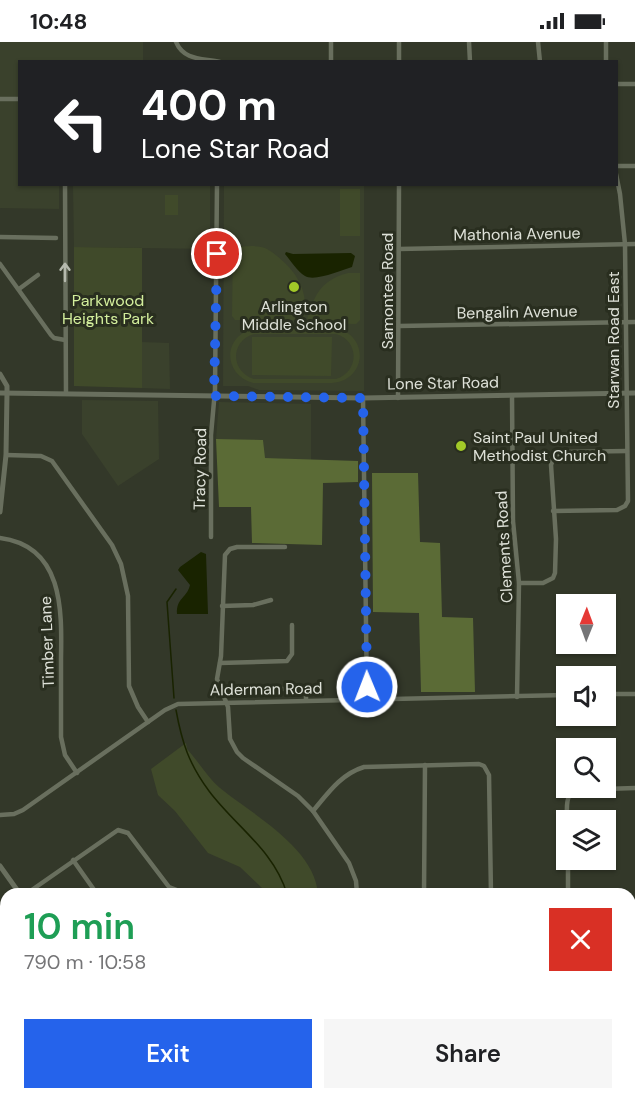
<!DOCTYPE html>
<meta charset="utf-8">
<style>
body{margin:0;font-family:"DM Sans",sans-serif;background:#f6f6f6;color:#202124;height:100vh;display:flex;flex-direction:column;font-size:22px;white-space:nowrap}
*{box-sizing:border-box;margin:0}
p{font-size:20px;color:#757577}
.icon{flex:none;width:33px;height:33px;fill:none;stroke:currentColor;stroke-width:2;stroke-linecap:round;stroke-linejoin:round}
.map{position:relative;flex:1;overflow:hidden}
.side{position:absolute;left:0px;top:846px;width:636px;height:212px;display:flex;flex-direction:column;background:#fff;border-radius:18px 18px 0 0;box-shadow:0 2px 4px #0004}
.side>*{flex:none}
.top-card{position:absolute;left:18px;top:18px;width:600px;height:126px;border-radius:0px;box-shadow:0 2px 4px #0004;background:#202124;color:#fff;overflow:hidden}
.needle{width:39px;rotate:1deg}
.controls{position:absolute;left:556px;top:552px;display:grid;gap:12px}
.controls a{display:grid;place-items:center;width:60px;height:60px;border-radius:0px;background:#fff;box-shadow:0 2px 4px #0004;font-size:30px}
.pin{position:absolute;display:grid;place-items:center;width:51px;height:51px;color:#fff;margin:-26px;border:3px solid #fff;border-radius:50%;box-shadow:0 2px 6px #0007}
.me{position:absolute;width:66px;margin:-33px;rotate:359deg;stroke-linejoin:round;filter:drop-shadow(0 0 4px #0008)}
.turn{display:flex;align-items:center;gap:21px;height:126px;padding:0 24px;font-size:27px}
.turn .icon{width:78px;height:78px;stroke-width:2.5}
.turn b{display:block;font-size:42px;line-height:51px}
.round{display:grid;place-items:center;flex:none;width:63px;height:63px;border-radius:0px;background:#f6f6f6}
.head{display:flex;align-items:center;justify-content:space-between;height:102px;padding:0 24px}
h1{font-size:36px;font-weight:600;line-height:45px;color:#1e9e55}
.cta{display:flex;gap:12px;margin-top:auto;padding:12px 24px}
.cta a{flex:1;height:69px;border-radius:0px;background:#2563eb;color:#fff;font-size:24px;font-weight:600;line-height:69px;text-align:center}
.cta a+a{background:#f6f6f6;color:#202124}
.status{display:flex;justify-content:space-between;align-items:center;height:42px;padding:0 30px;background:#fff;direction:ltr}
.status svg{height:16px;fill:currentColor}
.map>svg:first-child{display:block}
.built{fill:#3a412c}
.green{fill:#404a2a;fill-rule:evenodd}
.forest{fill:#5b6b36}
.water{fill:#192300}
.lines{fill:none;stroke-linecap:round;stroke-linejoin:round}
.stream{stroke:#192300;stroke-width:1.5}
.minor{stroke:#696f5e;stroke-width:4.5}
.tertiary{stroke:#696f5e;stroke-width:5}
.oneway{stroke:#b5b9ad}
.route{stroke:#2563eb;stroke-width:10;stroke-dasharray:0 18}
.poi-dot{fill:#a2c928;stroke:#292e1f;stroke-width:2}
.labels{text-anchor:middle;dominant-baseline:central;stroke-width:6;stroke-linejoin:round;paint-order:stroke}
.street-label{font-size:16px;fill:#dee1d8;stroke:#292e1f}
.park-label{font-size:16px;fill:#d3ee9c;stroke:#292e1f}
.poi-label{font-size:16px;fill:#dee1d8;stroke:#292e1f}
</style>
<div class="status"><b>10:48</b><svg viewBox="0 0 49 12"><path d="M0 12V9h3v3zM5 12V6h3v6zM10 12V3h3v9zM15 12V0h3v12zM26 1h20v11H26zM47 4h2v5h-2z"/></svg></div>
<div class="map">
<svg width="635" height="1057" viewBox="0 0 635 1057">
<rect width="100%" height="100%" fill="#333829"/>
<g class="built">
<polygon points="0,0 143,0 143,19 20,20 20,142 59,143 59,167 0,166"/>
<polygon points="73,143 210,143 210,207 74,205"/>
<polygon points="224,143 364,143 364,349 259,348 248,344 223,344"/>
<polygon points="142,300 169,301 170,347 142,346"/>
<polygon points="82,358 158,359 159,417 118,444 82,392"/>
<polygon points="219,360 311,362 311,418 264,416 263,398 216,397"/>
<polygon points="89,1052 229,1052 230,1057 88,1057"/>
</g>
<g class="green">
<rect x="340" y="147" width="20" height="47"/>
<rect x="165" y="153" width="13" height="20"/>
<polygon points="74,205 142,206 142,346 74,344"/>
<path d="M233,205c9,0 19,-2 28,0 6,1 11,5 16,9 21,17 32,36 27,64h-69l-3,-4z"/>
<path d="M348,231h12v47l-4,4 -50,-1c8,-27 13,-42 42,-50z"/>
<path d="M332,286c37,3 37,52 0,55h-79c-33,-10 -29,-51 5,-55zM254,292h82c24,7 23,38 0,45h-82c-24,-8 -24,-38 0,-45z"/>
<polygon points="252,295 332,295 331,334 252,333"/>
<path d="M186,701l1,6c11,12 21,29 33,39 32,26 95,60 98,106h-54l-2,-6 -22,-21 -32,-14 -33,-42 -17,-16 -7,-26z"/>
<polygon points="246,1052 303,1052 304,1057 245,1057"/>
</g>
<g class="forest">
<polygon points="216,397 263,398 265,416 358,419 358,440 323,441 322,503 252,501 251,465 219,465"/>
<polygon points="372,431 418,431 420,500 440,501 442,575 473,576 475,650 421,650 419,571 373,570"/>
</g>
<g class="water">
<path d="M286,210l7,2 58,-1 4,3 -3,11c-11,3 -37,15 -47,9 -8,-5 -14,-15 -20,-22z"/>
<path d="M201,510l5,2 2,60h-31c-1,-16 10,-16 13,-29l-12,-15 2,-3z"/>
</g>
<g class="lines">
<g class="stream">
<polyline points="174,656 167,560 176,547"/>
<path d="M176,668c6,33 13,54 33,81 26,35 65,59 78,103"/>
<polyline points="282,1052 282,1057"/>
</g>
<g class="minor">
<path d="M176,0c8,19 27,16 44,20"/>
<polyline points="399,0 399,20"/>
<polyline points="469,0 470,20"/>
<polyline points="538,0 540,20"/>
<polyline points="331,20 331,0"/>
<polyline points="606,20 606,0"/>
<polyline points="616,42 635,42"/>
<polyline points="0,57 20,57"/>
<polyline points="616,124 635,124"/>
<polyline points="65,142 66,351"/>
<polyline points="0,195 56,196"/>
<polyline points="399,207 635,202"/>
<polyline points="0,222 51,293 54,296 65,298"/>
<polyline points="19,247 38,233"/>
<polyline points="399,284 635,280"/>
<polyline points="512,354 513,479 519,541 517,655"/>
<polyline points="363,356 367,657"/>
<polyline points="398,356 399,142"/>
<polyline points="6,413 41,414 52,419 112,503 121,522 128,554 129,644 138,665 148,680"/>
<polyline points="553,469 617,468 625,464 628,459 625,202 620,152 616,132"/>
<polyline points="211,495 211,393 215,348 217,142"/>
<path d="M0,496c63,8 62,71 61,121 0,26 0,52 0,78l4,18 12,18"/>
<polyline points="285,505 237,505 230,507 225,513 221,614 217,637 228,665 230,697 237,710 243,716 298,754 313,769 349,821 356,839 357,852"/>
<polyline points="519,541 543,541 553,536 555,531 556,497 551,423 554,414 564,410 627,409"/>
<polyline points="222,564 253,563 271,558"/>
<polyline points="220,621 287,619 292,612 292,583"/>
<polyline points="222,647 306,647 306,658"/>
<polyline points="606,652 635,652"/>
<path d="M313,769c15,-18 28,-37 51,-44l115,-3 5,2 5,9 2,119"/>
<polyline points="0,773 14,772 23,768 165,668 178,662 567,653"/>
<path d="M567,778c0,-11 -2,-23 7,-30l61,-2"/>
<polyline points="73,818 97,852"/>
<polyline points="568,818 568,852"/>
<polyline points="26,852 118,788 128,791 169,845 182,850 219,852"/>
<polyline points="424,852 425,723"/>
<polyline points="630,917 635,917"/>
<polyline points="0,941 6,949"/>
<polyline points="630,988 635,988"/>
<polyline points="0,1034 6,1051"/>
<polyline points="545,1052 545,1057"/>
<polyline points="41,1057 41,1052"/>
<polyline points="131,1057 131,1052"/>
</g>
<g class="tertiary">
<polyline points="0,332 7,344 7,351 6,413 0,470"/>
<polyline points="0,351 363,356 635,351"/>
<polyline points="0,824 20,852"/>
<polyline points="76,1057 76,1052"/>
<polyline points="83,1057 83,1052"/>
</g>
</g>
<defs><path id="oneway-shaft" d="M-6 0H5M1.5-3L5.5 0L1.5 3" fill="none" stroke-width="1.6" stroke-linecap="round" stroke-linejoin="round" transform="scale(1.5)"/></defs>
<use class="oneway" href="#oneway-shaft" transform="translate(65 230) rotate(-90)"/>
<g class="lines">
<polyline class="route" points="217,212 214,354 363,356 367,645"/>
</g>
<g class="poi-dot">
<circle cx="294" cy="245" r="6"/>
<circle cx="461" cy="404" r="6"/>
</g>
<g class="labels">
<g class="street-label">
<text transform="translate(517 192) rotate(-1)">Mathonia Avenue</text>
<text transform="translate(387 249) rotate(-90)">Samontee Road</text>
<text transform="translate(517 270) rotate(-1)">Bengalin Avenue</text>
<text transform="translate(613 298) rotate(-90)">Starwan Road East</text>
<text transform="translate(443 341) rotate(-1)">Lone Star Road</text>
<text transform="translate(200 427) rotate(-89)">Tracy Road</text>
<text transform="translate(504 505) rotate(-93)">Clements Road</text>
<text transform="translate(47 600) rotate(-92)">Timber Lane</text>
<text transform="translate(266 647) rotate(-1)">Alderman Road</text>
</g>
<g class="park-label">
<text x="108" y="258">Parkwood<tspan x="108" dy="18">Heights Park</tspan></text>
</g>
<g class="poi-label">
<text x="294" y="264">Arlington<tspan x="294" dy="18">Middle School</tspan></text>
<text x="473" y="395" text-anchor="start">Saint Paul United<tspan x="473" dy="18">Methodist Church</tspan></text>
</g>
</g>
</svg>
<div class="controls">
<a><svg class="needle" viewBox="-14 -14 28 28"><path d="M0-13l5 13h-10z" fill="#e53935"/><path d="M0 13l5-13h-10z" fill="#757577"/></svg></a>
<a><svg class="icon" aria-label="sound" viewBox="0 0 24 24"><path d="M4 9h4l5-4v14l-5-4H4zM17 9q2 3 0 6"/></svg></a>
<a><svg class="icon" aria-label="search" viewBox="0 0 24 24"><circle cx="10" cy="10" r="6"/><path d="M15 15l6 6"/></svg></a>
<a><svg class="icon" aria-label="layers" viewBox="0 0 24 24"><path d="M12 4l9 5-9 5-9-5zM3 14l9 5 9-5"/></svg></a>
</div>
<div class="pin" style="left:217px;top:212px;background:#d93025"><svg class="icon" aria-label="arrive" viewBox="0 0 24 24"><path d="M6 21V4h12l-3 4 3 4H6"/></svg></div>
<svg class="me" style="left:367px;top:645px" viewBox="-20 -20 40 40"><circle r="17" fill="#2563eb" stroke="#fff" stroke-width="3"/><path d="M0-11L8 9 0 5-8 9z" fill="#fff"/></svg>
<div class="top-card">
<div class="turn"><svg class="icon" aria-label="left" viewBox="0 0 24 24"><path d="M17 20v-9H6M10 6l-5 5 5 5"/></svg><div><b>400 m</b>Lone Star Road</div></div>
</div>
<section class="side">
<div class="head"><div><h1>10 min</h1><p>790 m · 10:58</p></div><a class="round" style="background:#d93025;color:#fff"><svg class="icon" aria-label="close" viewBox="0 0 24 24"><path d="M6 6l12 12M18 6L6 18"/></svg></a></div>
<div class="cta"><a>Exit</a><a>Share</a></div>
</section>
</div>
